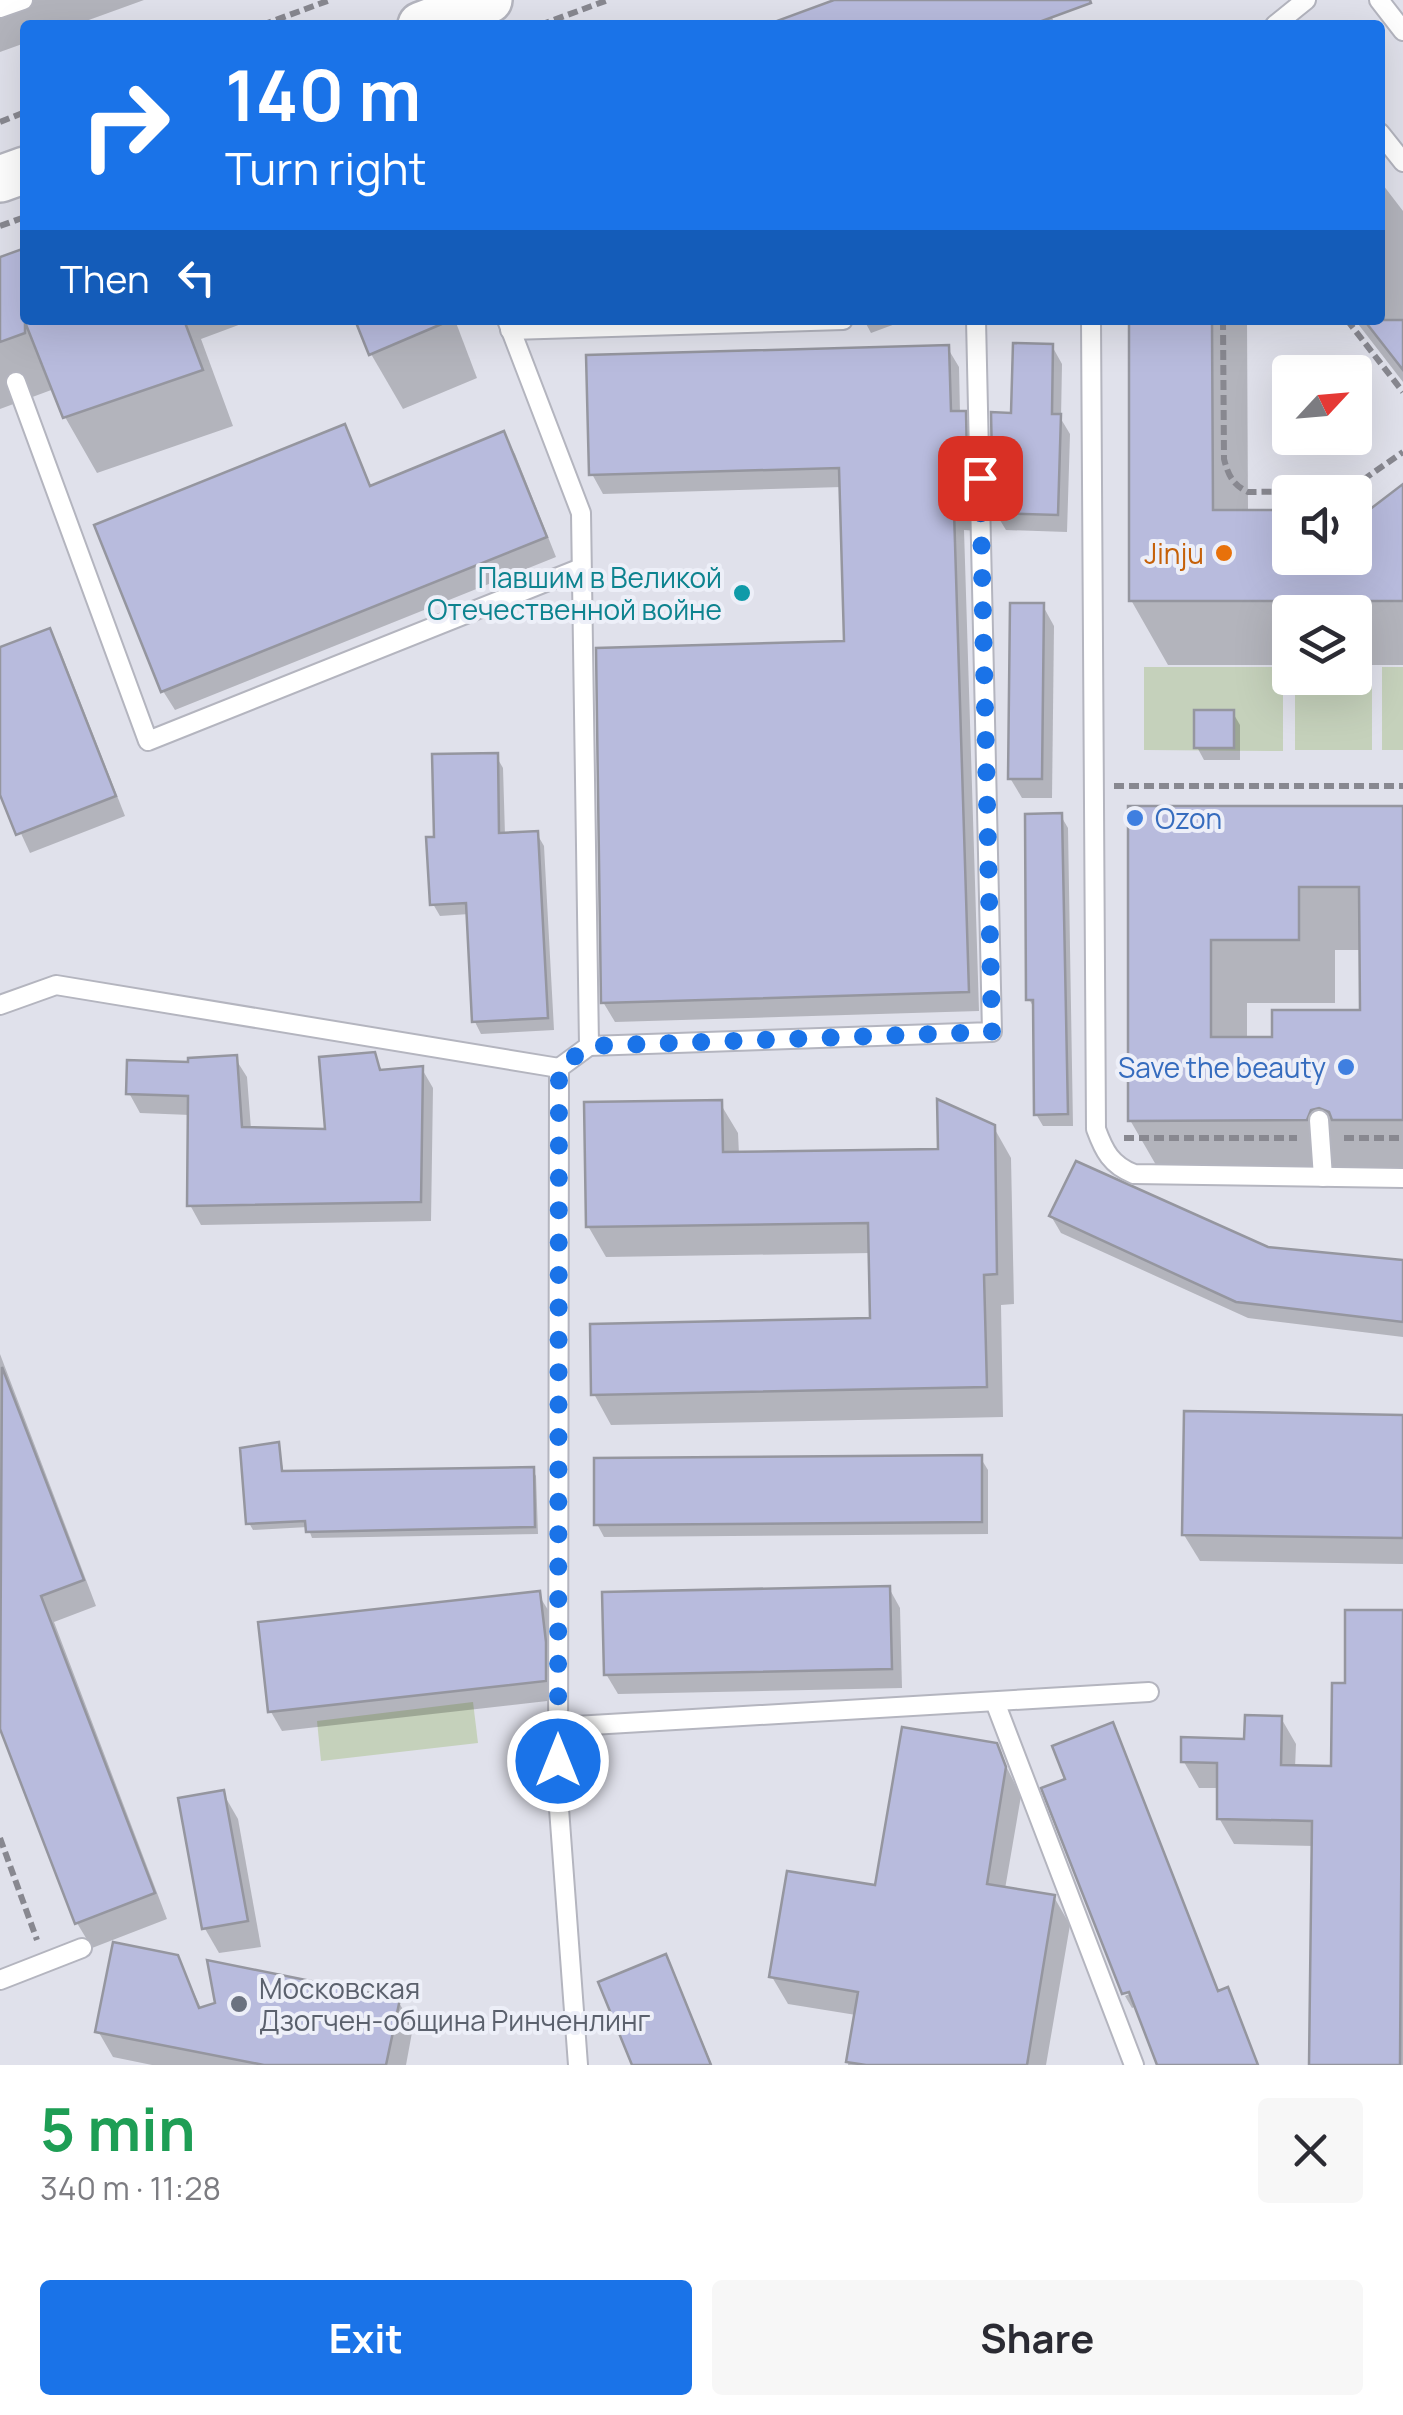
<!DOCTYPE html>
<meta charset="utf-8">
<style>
body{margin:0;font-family:Manrope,sans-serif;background:#f7f7f7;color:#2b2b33;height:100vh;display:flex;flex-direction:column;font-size:38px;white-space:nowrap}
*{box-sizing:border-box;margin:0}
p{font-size:32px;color:#7c7c81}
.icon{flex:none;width:55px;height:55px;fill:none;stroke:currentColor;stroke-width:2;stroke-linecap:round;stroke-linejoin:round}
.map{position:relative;height:2065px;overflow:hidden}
.drawer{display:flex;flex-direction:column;background:#fff;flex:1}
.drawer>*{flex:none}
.hud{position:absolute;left:20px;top:20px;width:1365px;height:305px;border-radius:10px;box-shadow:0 10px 40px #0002;background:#1a73e8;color:#fff;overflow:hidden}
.needle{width:65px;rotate:64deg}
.controls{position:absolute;left:1272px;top:355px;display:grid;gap:20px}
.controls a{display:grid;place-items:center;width:100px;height:100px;border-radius:10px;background:#fff;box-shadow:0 10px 40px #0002;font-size:50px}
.pin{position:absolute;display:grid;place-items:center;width:85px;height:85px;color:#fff;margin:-42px;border-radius:20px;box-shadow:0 5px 15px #0006}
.me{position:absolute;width:110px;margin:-55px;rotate:0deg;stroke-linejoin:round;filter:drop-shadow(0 0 8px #0008)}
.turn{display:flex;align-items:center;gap:35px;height:210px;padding:0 40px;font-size:45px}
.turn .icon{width:130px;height:130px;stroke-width:2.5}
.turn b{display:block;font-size:70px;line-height:85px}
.then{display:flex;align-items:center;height:95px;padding:0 40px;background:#0003;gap:20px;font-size:38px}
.round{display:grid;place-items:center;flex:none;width:105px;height:105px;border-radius:10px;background:#f7f7f7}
.overview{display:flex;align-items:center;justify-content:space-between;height:170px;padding:0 40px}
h1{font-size:60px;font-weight:700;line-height:75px;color:#1e9e55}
.primary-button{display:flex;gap:20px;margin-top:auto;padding:20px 40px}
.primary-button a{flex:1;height:115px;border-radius:10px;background:#1a73e8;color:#fff;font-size:40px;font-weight:700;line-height:115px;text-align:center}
.primary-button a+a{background:#f7f7f7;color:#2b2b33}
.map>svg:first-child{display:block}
.green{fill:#c5d1bb}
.shadow{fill:#0003;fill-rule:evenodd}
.building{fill:#b8bbdd;stroke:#95969f;stroke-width:2.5;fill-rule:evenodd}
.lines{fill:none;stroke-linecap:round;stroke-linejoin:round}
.service-casing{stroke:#b4b5bf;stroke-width:22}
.tertiary-casing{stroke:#b4b5bf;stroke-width:50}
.path{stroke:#888890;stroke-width:6;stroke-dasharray:10 5;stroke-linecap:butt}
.service{stroke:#fff;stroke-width:18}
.tertiary{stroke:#fff;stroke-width:45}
.route{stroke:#1a73e8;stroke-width:18;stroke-dasharray:0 32.4}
.food-dot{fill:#e8710a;stroke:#edeff8;stroke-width:4}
.culture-dot{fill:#0f9aa8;stroke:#edeff8;stroke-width:4}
.shop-dot{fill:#3f7fe0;stroke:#edeff8;stroke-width:4}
.worship-dot{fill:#6b7280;stroke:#edeff8;stroke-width:4}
.labels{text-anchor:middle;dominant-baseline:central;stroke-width:8;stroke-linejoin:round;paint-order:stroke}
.food-label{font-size:28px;fill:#c56008;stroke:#edeff8;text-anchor:end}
.culture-label{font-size:28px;fill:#0d838f;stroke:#edeff8;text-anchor:end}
.shop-label{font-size:28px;fill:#366cbe;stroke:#edeff8;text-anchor:start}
.worship-label{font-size:28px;fill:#5b616d;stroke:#edeff8;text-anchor:start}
</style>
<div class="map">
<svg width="1403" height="2065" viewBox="0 0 1403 2065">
<rect width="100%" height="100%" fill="#e0e1eb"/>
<g class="green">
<polygon points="1144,667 1283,667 1283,751 1144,750"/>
<polygon points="1355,667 1372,667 1372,750 1295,750 1295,678 1355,678"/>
<rect x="1382" y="667" width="21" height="83"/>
<polygon points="473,1702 478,1743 321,1761 317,1721"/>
</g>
<g class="shadow">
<polygon points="0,0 144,0 75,25 25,25 25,43 0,52"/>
<polygon points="841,0 1045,0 1055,25 773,25"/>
<polygon points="1380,181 1403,211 1403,382 1355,320 1380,320"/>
<polygon points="25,250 25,320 252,320 201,339 233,426 97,473 65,417 54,389 0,409 0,260"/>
<polygon points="358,320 455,320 477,378 403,409 371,354"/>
<polygon points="864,320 906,320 871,333"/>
<polygon points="1131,320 1247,320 1248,512 1290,512 1290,558 1355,558 1355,512 1370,512 1403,487 1403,665 1355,665 1355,612 1290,612 1290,665 1168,665 1131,600"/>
<polygon points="1052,346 1062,364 1061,419 1070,434 1067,532 1006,530 995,512 1014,415"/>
<polygon points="947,347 959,367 960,414 964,414 976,434 978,531 964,530 979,1011 615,1022 603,1002 846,644 842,487 603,494 592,474"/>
<polygon points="344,427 371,488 503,434 515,454 556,557 175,710 163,691"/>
<polygon points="1043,606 1054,626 1052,798 1022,798 1010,778"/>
<polygon points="49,631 60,650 125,816 30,853 0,788 0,650"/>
<polygon points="1233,713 1240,725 1240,760 1204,760 1197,747"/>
<polygon points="496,756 503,768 505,835 537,834 544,846 554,1030 481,1034 475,1022 469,914 440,916 433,904 436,839"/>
<path d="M1131,808h272v376h-236l-37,-64zM1335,950h27v62l-87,28h-28v-37h88z"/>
<polygon points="1061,816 1068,828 1073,1126 1043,1126 1036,1114 1036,1012 1029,999"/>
<polygon points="373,1054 383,1072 422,1069 433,1088 431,1221 201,1225 190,1205 190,1115 140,1113 129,1093 191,1064 235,1058 247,1077 251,1129 328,1131"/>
<polygon points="720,1103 738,1133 739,1155 940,1152 993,1126 1011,1158 1014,1304 1001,1305 1003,1417 611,1425 594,1394 873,1321 871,1253 606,1257 588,1226"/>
<polygon points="1051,1216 1268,1250 1403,1262 1403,1337 1248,1318 1061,1233"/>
<polygon points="0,1354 96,1606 54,1622 167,1919 92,1948 77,1923 0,1722"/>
<polygon points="1403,1417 1403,1564 1200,1561 1184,1535"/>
<polygon points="278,1445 284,1474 532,1469 536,1476 538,1534 312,1538 308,1527 253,1530 249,1523"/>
<polygon points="980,1457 988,1470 988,1534 604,1537 597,1524"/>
<polygon points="889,1588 900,1608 902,1688 618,1694 606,1674"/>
<polygon points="538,1594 550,1613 556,1700 282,1731 271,1712"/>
<polygon points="1348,1612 1403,1612 1403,2065 1311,2065 1314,1846 1234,1844 1219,1818 1219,1788 1199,1788 1184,1762 1246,1741 1281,1718 1296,1744 1295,1768 1333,1769 1347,1685"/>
<polygon points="996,1746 1021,1796 1005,1889 1054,1897 1070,1925 1046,2065 848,2065 856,2015 788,2004 772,1977 877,1888"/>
<polygon points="223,1793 238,1819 261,1947 219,1953 204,1927"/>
<polygon points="177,1957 202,2010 398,2001 413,2027 406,2065 152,2065 113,2057 98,2031"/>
<polygon points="665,1957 675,1976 712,2065 635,2065"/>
<polygon points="1141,1989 1219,1994 1227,1990 1258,2065 1160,2065 1137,2006 1132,2008 1125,1996"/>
</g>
<g class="building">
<polygon points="834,0 1090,0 1091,3 1031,25 774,25 774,22"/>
<polygon points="25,248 25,320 184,320 203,370 63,418 25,322 25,333 0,342 0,257"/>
<polygon points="355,320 451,320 369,355"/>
<polygon points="1129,320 1212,320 1213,510 1290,510 1290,558 1355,558 1355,510 1369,510 1403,484 1403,601 1129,601"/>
<polygon points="1364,320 1403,320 1403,370"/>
<polygon points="1013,343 1053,344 1052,414 1061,414 1058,515 993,513 991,412 1011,413"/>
<polygon points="949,345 951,411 966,411 968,512 954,511 969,992 601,1003 596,648 844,641 839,468 589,475 586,355"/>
<polygon points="345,424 370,486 504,431 547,537 161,692 94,525"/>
<polygon points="1010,603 1044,603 1042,779 1008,779"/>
<polygon points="50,628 116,796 16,835 0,795 0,647"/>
<rect x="1194" y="710" width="40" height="38"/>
<polygon points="498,753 499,833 538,831 548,1018 472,1022 466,903 430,905 426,837 434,837 432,754"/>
<path d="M1128,806h275v314h-71l-3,-8 -10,-4 -8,2 -4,10 -179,1zM1299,887h60l1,123h-88v27h-61v-97h88z"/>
<polygon points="1062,813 1068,1114 1034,1115 1033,1000 1026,1000 1025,814"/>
<polygon points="375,1052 380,1070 423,1066 421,1202 187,1206 188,1096 126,1094 127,1060 188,1062 188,1058 237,1055 242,1127 325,1129 319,1057"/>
<polygon points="937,1099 995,1125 997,1274 984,1275 987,1387 591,1395 590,1324 870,1318 868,1223 586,1227 584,1102 722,1100 723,1152 938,1149"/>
<polygon points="1076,1161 1268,1247 1403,1260 1403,1322 1236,1302 1049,1216"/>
<polygon points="2,1367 84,1580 41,1596 155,1893 75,1924 0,1729"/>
<polygon points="1184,1411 1403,1415 1403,1538 1182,1535"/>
<polygon points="279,1442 282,1471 534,1467 535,1527 306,1532 305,1521 246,1524 240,1448"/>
<polygon points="982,1455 982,1522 594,1525 594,1458"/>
<polygon points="890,1586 892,1669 604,1675 602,1592"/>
<polygon points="540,1591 546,1642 546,1681 268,1712 258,1622"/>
<polygon points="1345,1610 1403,1610 1400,2065 1309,2065 1312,1821 1217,1819 1217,1763 1181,1762 1181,1737 1244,1739 1245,1715 1282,1716 1281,1765 1331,1766 1332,1683 1345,1683"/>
<polygon points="1113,1722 1218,1991 1228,1987 1258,2065 1157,2065 1129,1992 1122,1994 1041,1788 1065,1779 1052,1746"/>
<polygon points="902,1727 997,1743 1006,1767 987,1884 1055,1895 1027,2065 866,2065 846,2062 858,1992 769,1977 787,1871 875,1885"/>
<polygon points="224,1790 248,1921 202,1929 178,1798"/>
<polygon points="113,1942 178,1955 199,2008 215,2003 207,1960 400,1999 386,2065 264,2065 95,2032"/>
<polygon points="666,1954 711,2065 632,2065 598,1982"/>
</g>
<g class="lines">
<g class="service-casing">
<g id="service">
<polyline points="1379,0 1403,31"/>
<polyline points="0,8 23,0"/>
<polyline points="1275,25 1306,0"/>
<polyline points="1380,133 1403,162"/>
<polyline points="507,320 581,513 589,1046 992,1032 976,320"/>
<path d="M1091,320l5,809c8,22 15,36 38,45l269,4"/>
<polyline points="510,330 843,320"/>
<polyline points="16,382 148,741 581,568"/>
<polyline points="0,1005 56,985 559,1068"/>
<polyline points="1319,1120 1323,1177"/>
<polyline points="995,1702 1134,2065"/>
<polyline points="558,1727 1149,1692"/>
<polyline points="0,1980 82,1948"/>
<polyline points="578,2065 558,1795 559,1068 589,1046"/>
</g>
</g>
<g class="tertiary-casing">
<g id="tertiary">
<polyline points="421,25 489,0"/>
<polyline points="0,179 25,170"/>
</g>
</g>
<g class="path">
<polyline points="262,25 330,0"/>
<polyline points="540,25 608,0"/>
<polyline points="0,122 25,112"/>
<polyline points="0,226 25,217"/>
<path d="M1223,320l1,139c4,16 9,26 24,33l99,-1 56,-39"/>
<polyline points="1347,320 1403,392"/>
<polyline points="1114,786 1403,786"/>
<polyline points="1124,1138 1297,1138"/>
<polyline points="1344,1138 1403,1138"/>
<polyline points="0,1838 37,1940"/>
</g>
<use href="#service" class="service"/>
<use href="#tertiary" class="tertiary"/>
</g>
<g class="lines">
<polyline class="route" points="558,1761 559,1068 589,1046 992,1032 980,478"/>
</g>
<circle class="food-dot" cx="1224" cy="553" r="10"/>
<circle class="culture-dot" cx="742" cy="593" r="10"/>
<g class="shop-dot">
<circle cx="1135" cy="818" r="10"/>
<circle cx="1346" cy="1067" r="10"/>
</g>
<circle class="worship-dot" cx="239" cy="2004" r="10"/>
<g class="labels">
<g class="food-label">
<text x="1204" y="553">Jinju</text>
</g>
<g class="culture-label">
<text x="722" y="577">Павшим в Великой<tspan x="722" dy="32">Отечественной войне</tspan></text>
</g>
<g class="shop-label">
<text x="1155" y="818">Ozon</text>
<text x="1326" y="1067" text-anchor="end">Save the beauty</text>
</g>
<g class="worship-label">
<text x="259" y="1988">Московская<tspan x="259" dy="32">Дзогчен-община Ринченлинг</tspan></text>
</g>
</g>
</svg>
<div class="controls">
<a><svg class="needle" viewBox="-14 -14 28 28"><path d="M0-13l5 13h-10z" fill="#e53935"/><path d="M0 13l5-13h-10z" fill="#7c7c81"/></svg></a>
<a><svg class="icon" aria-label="sound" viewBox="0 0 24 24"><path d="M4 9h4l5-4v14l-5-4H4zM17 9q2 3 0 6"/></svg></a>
<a><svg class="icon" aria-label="layers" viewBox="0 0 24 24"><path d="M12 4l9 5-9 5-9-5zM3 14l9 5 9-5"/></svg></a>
</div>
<div class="pin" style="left:980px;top:478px;background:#d93025"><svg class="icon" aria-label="arrive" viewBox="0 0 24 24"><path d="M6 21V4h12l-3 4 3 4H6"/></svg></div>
<svg class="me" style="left:558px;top:1761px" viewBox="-20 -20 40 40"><circle r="17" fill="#1a73e8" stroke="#fff" stroke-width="3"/><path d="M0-11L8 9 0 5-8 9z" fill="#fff"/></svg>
<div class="hud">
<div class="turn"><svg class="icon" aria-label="right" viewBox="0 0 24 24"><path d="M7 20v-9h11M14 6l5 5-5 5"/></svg><div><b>140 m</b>Turn right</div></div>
<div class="then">Then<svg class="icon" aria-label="left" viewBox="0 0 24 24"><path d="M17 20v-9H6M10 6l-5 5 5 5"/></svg></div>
</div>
</div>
<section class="drawer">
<div class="overview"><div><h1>5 min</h1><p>340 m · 11:28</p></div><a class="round"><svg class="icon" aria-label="close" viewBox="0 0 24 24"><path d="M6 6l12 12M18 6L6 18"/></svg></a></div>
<div class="primary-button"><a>Exit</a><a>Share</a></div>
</section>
